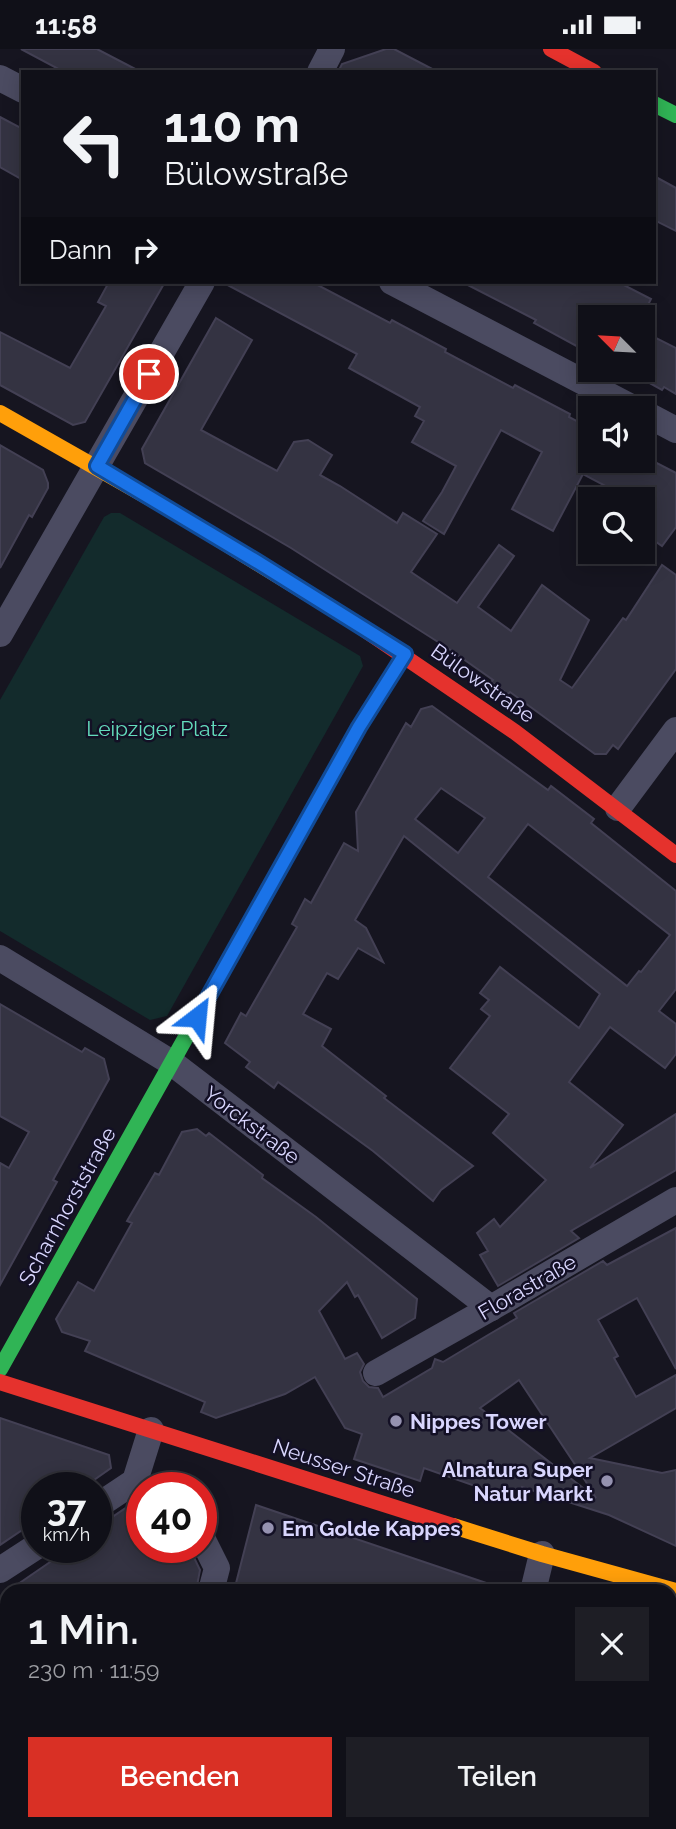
<!DOCTYPE html>
<html lang="de">
<meta charset="utf-8">
<style>
body{margin:0;font-family:Raleway,sans-serif;background:#1e1e25;color:#f1f3f6;height:100vh;display:flex;flex-direction:column;font-size:26px;white-space:nowrap}
*{box-sizing:border-box;margin:0}
p{font-size:23px;color:#9c9da2}
.icon{flex:none;width:38px;height:38px;fill:none;stroke:currentColor;stroke-width:2;stroke-linecap:round;stroke-linejoin:round}
.map{position:relative;flex:1;overflow:hidden}
.details{position:absolute;left:0px;top:1535px;width:677px;height:247px;display:flex;flex-direction:column;background:#101018;border-radius:21px 21px 0 0;box-shadow:0 4px 18px #0003,0 0 0 2px #303037}
.details>*{flex:none}
.hud{position:absolute;left:21px;top:21px;width:635px;height:214px;border-radius:0px;box-shadow:0 4px 18px #0003,0 0 0 2px #303037;background:#101018;color:#f1f3f6;overflow:hidden}
.needle{width:46px;rotate:294deg}
.controls{position:absolute;left:578px;top:256px;display:grid;gap:14px}
.controls a{display:grid;place-items:center;width:77px;height:77px;border-radius:0px;background:#101018;box-shadow:0 4px 18px #0003,0 0 0 2px #303037;font-size:35px}
.speed{position:absolute;left:21px;top:1423px;display:flex;gap:14px;font-size:35px;font-weight:700;text-align:center}
.speed>*{display:grid;place-content:center;width:91px;height:91px;border-radius:50%;background:#101018;box-shadow:0 4px 18px #0003,0 0 0 2px #303037;line-height:1}
.speed small{font-size:18px;font-weight:400}
.speed .limit{border:10px solid #d22;background:#fff;color:#111}
.pin{position:absolute;display:grid;place-items:center;width:60px;height:60px;color:#fff;margin:-30px;border:4px solid #fff;border-radius:50%;box-shadow:0 2px 7px #0007}
.me{position:absolute;width:77px;margin:-38px;rotate:29deg;stroke-linejoin:round;filter:drop-shadow(0 0 5px #0008)}
.turn{display:flex;align-items:center;gap:24px;height:147px;padding:0 28px;font-size:32px}
.turn .icon{width:91px;height:91px;stroke-width:2.5}
.turn b{display:block;font-size:49px;line-height:60px}
.then{display:flex;align-items:center;height:66px;padding:0 28px;background:#0003;gap:14px;font-size:26px}
.round{display:grid;place-items:center;flex:none;width:74px;height:74px;border-radius:0px;background:#1e1e25}
.headline{display:flex;align-items:center;justify-content:space-between;height:119px;padding:0 28px}
h1{font-size:42px;font-weight:600;line-height:52px}
.button{display:flex;gap:14px;margin-top:auto;padding:14px 28px}
.button a{flex:1;height:80px;border-radius:0px;background:#d93025;color:#fff;font-size:28px;font-weight:600;line-height:80px;text-align:center}
.button a+a{background:#1e1e25;color:#f1f3f6}
.status{display:flex;justify-content:space-between;align-items:center;height:49px;padding:0 35px;background:#101018;direction:ltr}
.status svg{height:19px;fill:currentColor}
.map>svg:first-child{display:block}
.green{fill:#132b2c}
.building{fill:#343342;stroke:#434054;stroke-width:2;fill-rule:evenodd}
.lines{fill:none;stroke-linecap:round;stroke-linejoin:round}
.street{stroke:#4b4b61;stroke-width:26}
.fast{stroke:#30b455;stroke-width:16}
.slow{stroke:#ff9f0a;stroke-width:16}
.jam{stroke:#e5322d;stroke-width:16}
.route-casing{stroke:#114b97;stroke-width:18}
.route{stroke:#1a73e8;stroke-width:12}
.poi-dot{fill:#9592b0;stroke:#131025;stroke-width:2.5}
.labels{text-anchor:middle;dominant-baseline:central;stroke-width:5;stroke-linejoin:round;paint-order:stroke}
.street-label{font-size:21px;fill:#d9d6fe;stroke:#131025}
.park-label{font-size:21px;fill:#63dcbc;stroke:#131025}
.poi-label{font-size:21px;font-weight:bold;fill:#d9d6fe;stroke:#131025;text-anchor:start}
</style>
<div class="status"><b>11:58</b><svg viewBox="0 0 49 12"><path d="M0 12V9h3v3zM5 12V6h3v6zM10 12V3h3v9zM15 12V0h3v12zM26 1h20v11H26zM47 4h2v5h-2z"/></svg></div>
<div class="map">
<svg width="676" height="1780" viewBox="0 0 676 1780">
<rect width="100%" height="100%" fill="#161520"/>
<polygon class="green" points="111,464 120,464 360,607 363,617 167,967 150,971 0,882 0,651 104,468"/>
<g class="building">
<polygon points="21,0 97,0 141,23 64,23"/>
<polygon points="386,0 394,0 438,23 338,23 342,15"/>
<polygon points="0,68 23,80 23,131 0,118"/>
<polygon points="654,127 676,139 676,182 654,171"/>
<polygon points="109,233 165,233 85,373 73,376 0,336 0,283 70,319 106,257 98,253"/>
<polygon points="222,233 312,233 390,274 392,271 446,300 445,303 513,339 515,336 570,365 569,368 590,379 590,411 651,411 676,424 676,478 662,497 642,483 642,450 630,450 583,425 553,482 512,460 542,403 501,381 444,485 423,472 442,443 456,417 412,393 424,372 415,367 420,358 349,319 357,305"/>
<polygon points="462,233 618,233 651,250 642,268 590,268 590,300 583,297 582,300 534,274 536,271"/>
<polygon points="216,269 252,291 201,381 277,422 294,393 308,391 332,406 320,426 340,437 397,474 403,464 437,485 411,523 457,554 499,496 514,507 478,558 511,582 542,536 589,571 560,631 572,639 623,569 626,571 662,516 676,526 676,620 618,700 613,696 606,705 595,705 510,643 508,645 491,633 493,631 449,600 291,499 145,414 142,400"/>
<polygon points="642,282 676,299 676,345 664,338 662,341 642,330"/>
<polygon points="0,396 43,421 48,434 48,439 32,468 29,466 0,519"/>
<path d="M432,657l116,84 3,-4 43,33 -3,4 85,68v98l-17,22 17,13v30l-11,14 -55,-41 -41,55 54,43 -33,43 86,-54v56l-105,61 8,7 -81,48 -18,-31 8,-4 -11,-18 17,-14 6,8 46,-47 -53,-47 16,-19 -59,-46 40,-52 -9,-7 8,-9 -9,-7 20,-26 79,61 21,-34 -196,-158 -49,84 11,8 17,34 -25,-14 -20,31 -11,-6 -24,41 28,15 -9,17 64,50 -2,2 89,68 -32,24 -8,11 -60,-50 -95,-69 -4,6 -28,-21 4,-5 -25,-19 16,-30 5,3 51,-89 -5,-3 13,-25 6,4 33,-60 14,8 -2,-39 50,-89 5,4 10,-18zM441,739l44,30 -27,35 -43,-34zM528,775l142,111 -29,37 -2,-1 -12,15 -139,-109z"/>
<polygon points="0,955 82,1003 85,999 104,1010 109,1030 53,1131 57,1133 0,1236 0,1114 9,1119 29,1083 0,1067"/>
<path d="M197,1080l9,7 3,-3 54,42 -1,3 54,39 101,82 -2,19 -33,20 -24,-43 -3,2 -8,-15 -28,29 26,48 12,-6 7,11 -4,8 3,9 6,6 9,1 5,9 49,-29 3,-9 8,3 45,-27 29,-17 -3,-5 89,-52 4,4 69,-37v141l-39,-71 -39,22 20,36 -4,2 22,39 40,-22v33l-86,50 72,15 14,-3v76l-67,-31 -87,-28 -3,10h-3l-1,3 -91,-32 -4,13 -66,-22 8,-25 -17,-6 -30,-51 -30,17 -69,24 -15,-6 4,-10 -120,-51 5,-10 -28,-9 -6,-13 22,-37 16,9 38,-68 -5,-2 28,-48 4,2 23,-43zM519,1331l57,86 20,32 -116,-90z"/>
<polygon points="0,1369 109,1406 111,1419 84,1438 37,1438 37,1471 0,1496"/>
<polygon points="142,1448 142,1498 189,1498 200,1521 196,1542 8,1542 72,1498 96,1498 96,1479"/>
<polygon points="256,1456 498,1538 497,1542 234,1542"/>
</g>
<g class="lines">
<g class="street">
<polyline points="320,23 332,0"/>
<polyline points="0,29 23,41"/>
<polyline points="392,233 633,359"/>
<polyline points="642,363 676,381"/>
<polyline points="0,585 202,233"/>
<polyline points="618,759 676,681"/>
<polyline points="0,909 172,1014 491,1259"/>
<polyline points="376,1324 491,1259 676,1151"/>
<polyline points="96,1458 135,1432 151,1381"/>
<polyline points="201,1487 217,1519 211,1542"/>
<polyline points="0,1521 37,1497"/>
<polyline points="533,1542 542,1505"/>
<polyline points="214,1774 237,1780"/>
<polyline points="150,1780 152,1774"/>
<polyline points="473,1780 475,1774"/>
</g>
<g class="fast">
<polyline points="654,55 676,66"/>
<polyline points="0,1320 195,972"/>
</g>
<g class="slow">
<polyline points="0,364 176,464 349,570"/>
<polyline points="453,1477 542,1505 676,1542"/>
</g>
<g class="jam">
<polyline points="551,0 594,23"/>
<polyline points="349,570 515,683 676,806"/>
<polyline points="195,972 359,678 405,605"/>
<polyline points="0,1333 453,1477"/>
</g>
</g>
<g class="lines">
<g class="route-casing">
<polyline id="route" points="149,325 97,417 256,512 405,605 359,678 197,968"/>
</g>
<use href="#route" class="route"/>
</g>
<g class="poi-dot">
<circle cx="396" cy="1372" r="7"/>
<circle cx="607" cy="1432" r="7"/>
<circle cx="268" cy="1479" r="7"/>
</g>
<g class="labels">
<g class="street-label">
<text transform="translate(483 634) rotate(35)">Bülowstraße</text>
<text transform="translate(252 1076) rotate(37)">Yorckstraße</text>
<text transform="translate(67 1157) rotate(-61)">Scharnhorststraße</text>
<text transform="translate(527 1238) rotate(-30)">Florastraße</text>
<text transform="translate(344 1419) rotate(18)">Neusser Straße</text>
</g>
<g class="park-label">
<text x="157" y="679">Leipziger Platz</text>
</g>
<g class="poi-label">
<text x="410" y="1372">Nippes Tower</text>
<text x="593" y="1420" text-anchor="end">Alnatura Super<tspan x="593" dy="24">Natur Markt</tspan></text>
<text x="282" y="1479">Em Golde Kappes</text>
</g>
</g>
</svg>
<div class="controls">
<a><svg class="needle" viewBox="-14 -14 28 28"><path d="M0-13l5 13h-10z" fill="#e53935"/><path d="M0 13l5-13h-10z" fill="#9c9da2"/></svg></a>
<a><svg class="icon" aria-label="sound" viewBox="0 0 24 24"><path d="M4 9h4l5-4v14l-5-4H4zM17 9q2 3 0 6"/></svg></a>
<a><svg class="icon" aria-label="search" viewBox="0 0 24 24"><circle cx="10" cy="10" r="6"/><path d="M15 15l6 6"/></svg></a>
</div>
<div class="speed"><div>37<small>km/h</small></div><div class="limit">40</div></div>
<div class="pin" style="left:149px;top:325px;background:#d93025"><svg class="icon" aria-label="arrive" viewBox="0 0 24 24"><path d="M6 21V4h12l-3 4 3 4H6"/></svg></div>
<svg class="me" style="left:197px;top:968px" viewBox="-20 -20 40 40"><path d="M0-17L14 15 0 8-14 15z" fill="#1a73e8" stroke="#fff" stroke-width="4"/></svg>
<div class="hud">
<div class="turn"><svg class="icon" aria-label="left" viewBox="0 0 24 24"><path d="M17 20v-9H6M10 6l-5 5 5 5"/></svg><div><b>110 m</b>Bülowstraße</div></div>
<div class="then">Dann<svg class="icon" aria-label="right" viewBox="0 0 24 24"><path d="M7 20v-9h11M14 6l5 5-5 5"/></svg></div>
</div>
<section class="details">
<div class="headline"><div><h1>1 Min.</h1><p>230 m · 11:59</p></div><a class="round"><svg class="icon" aria-label="close" viewBox="0 0 24 24"><path d="M6 6l12 12M18 6L6 18"/></svg></a></div>
<div class="button"><a>Beenden</a><a>Teilen</a></div>
</section>
</div>
